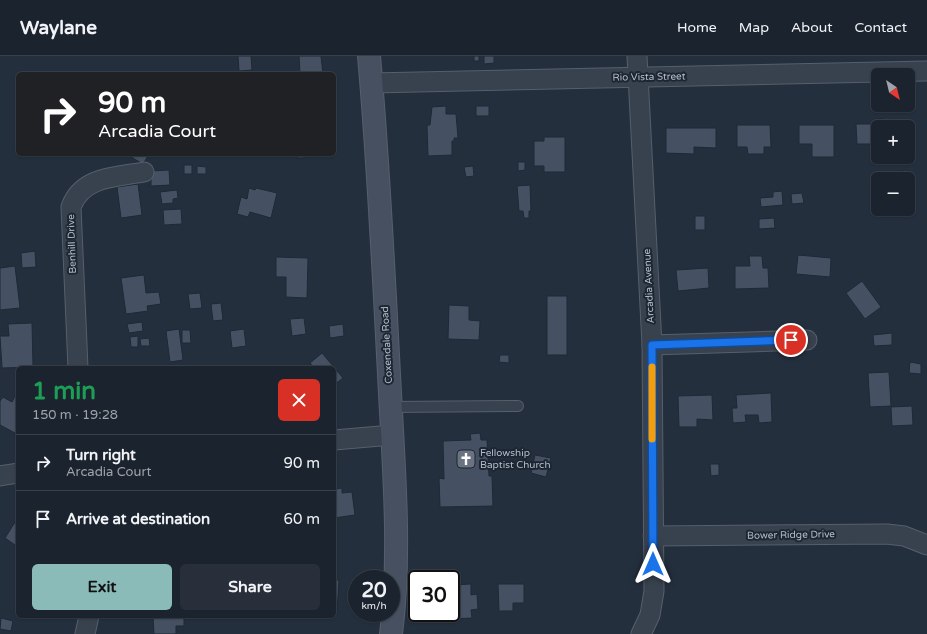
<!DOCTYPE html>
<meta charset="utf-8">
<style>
body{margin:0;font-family:"Varela Round",sans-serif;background:#282f3a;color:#f1f3f6;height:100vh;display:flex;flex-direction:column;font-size:15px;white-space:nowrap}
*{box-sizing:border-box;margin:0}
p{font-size:13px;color:#a0a4aa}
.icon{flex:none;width:22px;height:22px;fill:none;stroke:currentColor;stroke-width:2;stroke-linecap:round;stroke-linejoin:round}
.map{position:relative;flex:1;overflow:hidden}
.panel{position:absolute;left:16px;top:310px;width:320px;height:252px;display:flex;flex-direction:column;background:#1b232e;border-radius:6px;box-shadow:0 1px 3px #0004,0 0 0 1px #39404a}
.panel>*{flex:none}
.top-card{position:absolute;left:16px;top:16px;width:320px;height:84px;border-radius:6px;box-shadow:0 1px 3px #0004,0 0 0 1px #39404a;background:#202124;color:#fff;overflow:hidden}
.needle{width:26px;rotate:145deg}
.buttons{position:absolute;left:871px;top:12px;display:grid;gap:8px}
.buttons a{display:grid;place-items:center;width:44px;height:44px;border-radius:6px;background:#1b232e;box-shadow:0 1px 3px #0004,0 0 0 1px #39404a;font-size:20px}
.speed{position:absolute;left:348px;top:514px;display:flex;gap:8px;font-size:20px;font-weight:700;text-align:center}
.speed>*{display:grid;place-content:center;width:52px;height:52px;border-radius:50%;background:#1b232e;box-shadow:0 1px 3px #0004,0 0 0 1px #39404a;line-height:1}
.speed small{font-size:10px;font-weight:400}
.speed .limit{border:2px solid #111;border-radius:6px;background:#fff;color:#111}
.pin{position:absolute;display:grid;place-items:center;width:34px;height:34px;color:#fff;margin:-17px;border:2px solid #fff;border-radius:50%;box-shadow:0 1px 4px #0007}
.me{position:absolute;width:44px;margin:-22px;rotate:0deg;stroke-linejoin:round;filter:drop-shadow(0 0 3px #0008)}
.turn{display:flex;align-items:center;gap:14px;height:84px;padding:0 16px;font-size:18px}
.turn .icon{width:52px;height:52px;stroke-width:2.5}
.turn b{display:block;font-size:28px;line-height:34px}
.round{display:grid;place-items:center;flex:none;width:42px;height:42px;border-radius:6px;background:#282f3a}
.head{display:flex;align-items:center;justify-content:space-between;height:68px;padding:0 16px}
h1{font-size:24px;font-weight:700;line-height:30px;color:#1e9e55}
.primary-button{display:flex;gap:8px;margin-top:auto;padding:8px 16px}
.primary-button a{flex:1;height:46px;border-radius:6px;background:#8bbbb9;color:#111;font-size:16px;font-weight:700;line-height:46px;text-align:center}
.primary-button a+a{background:#282f3a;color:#f1f3f6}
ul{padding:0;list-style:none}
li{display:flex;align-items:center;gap:12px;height:56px;padding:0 16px;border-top:1px solid #39404a}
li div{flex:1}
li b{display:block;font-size:15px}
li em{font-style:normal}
header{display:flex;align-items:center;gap:24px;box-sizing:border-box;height:56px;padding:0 20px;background:#1b232e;border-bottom:1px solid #39404a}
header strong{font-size:19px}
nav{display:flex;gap:22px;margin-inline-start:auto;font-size:14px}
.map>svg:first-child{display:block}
.building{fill:#455162;stroke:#1f2835}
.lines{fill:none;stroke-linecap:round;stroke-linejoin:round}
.lane-casing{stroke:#565f6c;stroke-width:12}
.street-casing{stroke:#565f6c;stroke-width:21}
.secondary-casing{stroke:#565f6c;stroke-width:24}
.lane{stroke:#38414e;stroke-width:10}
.street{stroke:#38414e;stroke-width:19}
.secondary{stroke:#465061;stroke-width:22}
.route-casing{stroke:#114b97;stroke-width:10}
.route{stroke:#1a73e8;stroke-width:7}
.slow{stroke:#f59e0b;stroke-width:7}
.labels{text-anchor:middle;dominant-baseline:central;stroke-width:4;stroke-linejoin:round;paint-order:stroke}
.street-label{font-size:10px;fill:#b4bcc9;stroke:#1d2633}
.poi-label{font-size:10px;fill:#b4bcc9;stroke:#1d2633;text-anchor:start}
</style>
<header>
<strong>Waylane</strong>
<nav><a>Home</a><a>Map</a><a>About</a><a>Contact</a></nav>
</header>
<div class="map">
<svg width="927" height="578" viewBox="0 0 927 578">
<rect width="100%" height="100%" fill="#242f3e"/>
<g class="building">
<polygon points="238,0 251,0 252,14 239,15"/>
<polygon points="299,0 321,0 323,18 300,18"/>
<rect x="474" y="0" width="5" height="5"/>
<polygon points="484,0 494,0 494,7 484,8"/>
<polygon points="446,50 446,58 456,58 458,82 454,82 454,85 452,85 452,99 428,100 427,69 430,69 432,51"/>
<rect x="476" y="50" width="13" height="10"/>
<polygon points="888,62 888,65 901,65 901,71 878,71 878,88 857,88 856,68 874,68 874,63"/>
<polygon points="737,69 770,69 771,91 764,91 764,98 748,98 747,91 737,91"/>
<polygon points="799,69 834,69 834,101 812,101 812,88 799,88"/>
<polygon points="666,72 716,72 716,92 694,91 694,98 666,97"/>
<polygon points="544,81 565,81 565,116 544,116 544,110 534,110 534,85 544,85"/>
<polygon points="132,98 144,98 148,100 143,108 131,101"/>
<rect x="297" y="98" width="7" height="4"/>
<polygon points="518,106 525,106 525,114 518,115"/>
<rect x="184" y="109" width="8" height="9"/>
<polygon points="197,110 206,111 206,118 197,118"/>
<polygon points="473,110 474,120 466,121 464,111"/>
<polygon points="169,114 170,129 151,130 151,115"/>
<polygon points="907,114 907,123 898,123 897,115"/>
<polygon points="138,128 142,159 121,162 117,131"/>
<polygon points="530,129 531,155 529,155 529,162 524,162 523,155 519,155 517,130"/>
<polygon points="249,132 255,134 256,132 277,137 271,162 250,156 248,161 237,158 241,141 247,143"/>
<polygon points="177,134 178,142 173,143 173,147 162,148 160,136"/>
<polygon points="782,135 783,149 761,151 760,142 773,141 773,136"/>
<polygon points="802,137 804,147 792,148 791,138"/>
<polygon points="181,153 182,168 164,169 163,154"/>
<rect x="695" y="160" width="10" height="14"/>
<polygon points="774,162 775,172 759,173 759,163"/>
<polygon points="35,195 36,211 22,212 21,197"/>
<polygon points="798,199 831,202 830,221 796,218"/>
<polygon points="749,200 762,200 763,212 768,212 769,232 735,233 735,210 750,210"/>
<polygon points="276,201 308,202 307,242 286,241 286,221 276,221"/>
<polygon points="15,210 20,252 0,254 0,212"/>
<polygon points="708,212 709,232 678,235 676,214"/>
<polygon points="144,219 146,237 159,236 161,248 147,250 148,255 126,258 121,222"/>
<polygon points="862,225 881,251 865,263 846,237"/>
<polygon points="200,237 202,252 190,253 188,238"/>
<rect x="547" y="240" width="20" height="59"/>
<polygon points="221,247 223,264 213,265 211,248"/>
<polygon points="449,249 469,250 469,264 480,265 479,284 448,283"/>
<polygon points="304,262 306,278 292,280 290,263"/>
<polygon points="142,266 143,275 129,277 127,268"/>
<polygon points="32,267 33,311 2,312 0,280 9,280 8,268"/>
<polygon points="343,268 344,280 330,282 329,270"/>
<polygon points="179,273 183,304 170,306 166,275"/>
<polygon points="244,273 246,290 232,292 230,275"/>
<polygon points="182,274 190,274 191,287 182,287"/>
<polygon points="892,277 892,289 874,290 873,279"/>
<polygon points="138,280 138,291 131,291 130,281"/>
<polygon points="149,282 150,290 141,290 140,283"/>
<polygon points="322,297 343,322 334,329 334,312 314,312 310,307"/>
<polygon points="500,299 509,299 509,307 499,306"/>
<polygon points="910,306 921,308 921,318 909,317"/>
<polygon points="889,316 891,350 870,351 868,317"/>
<polygon points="17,336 18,376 17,378 0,369 0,345 3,341 12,346"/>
<polygon points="771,337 772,366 759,367 758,359 745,359 746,366 733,367 732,352 737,352 736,339"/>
<polygon points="712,339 713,364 697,363 697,371 679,371 678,340"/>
<polygon points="912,350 913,369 892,370 891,351"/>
<polygon points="480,377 481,384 487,384 489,420 492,420 493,450 440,451 439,422 444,423 443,385 471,384 470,378"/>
<polygon points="535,399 551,402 546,421 531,417"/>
<polygon points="710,408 719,408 719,419 711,420"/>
<polygon points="342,432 342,437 352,436 355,459 334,462 334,433"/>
<polygon points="17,463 18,463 18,491 5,482"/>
<polygon points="334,524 339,524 337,556 334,556"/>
<polygon points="471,528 471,539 477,538 478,553 471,554 472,562 449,563 449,557 451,557 451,529"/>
<polygon points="498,528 524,528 524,547 513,547 513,555 499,555"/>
<polygon points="153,560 184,560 184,570 176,570 176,578 154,578"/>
<polygon points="1,562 13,565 11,575 0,573"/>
</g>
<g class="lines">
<g class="lane-casing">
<polyline id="lane" points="391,351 518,350"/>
</g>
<g class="street-casing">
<g id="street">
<polyline points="637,0 652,289 654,535 650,559 641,578"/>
<polyline points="371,27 927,15"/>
<polyline points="652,289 807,284"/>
<path d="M78,312l-7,-161c11,-31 46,-30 73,-35"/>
<polyline points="334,384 392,379"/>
<polyline points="0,420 18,417"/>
<polyline points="653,480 887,478 904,480 927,489"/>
<polyline points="85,578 89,560"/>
</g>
</g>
<g class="secondary-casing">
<path id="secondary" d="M369,0c10,112 15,225 21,337 4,78 11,164 1,241"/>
</g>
<use href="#lane" class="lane"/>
<use href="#street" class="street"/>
<use href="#secondary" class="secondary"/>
</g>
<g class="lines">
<g class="route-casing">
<polyline id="route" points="653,508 652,289 791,284"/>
</g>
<use href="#route" class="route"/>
<polyline class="slow" points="652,311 652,383"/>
</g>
<defs>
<g id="church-square" transform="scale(1)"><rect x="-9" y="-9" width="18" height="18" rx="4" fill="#6b7280" stroke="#1d2633"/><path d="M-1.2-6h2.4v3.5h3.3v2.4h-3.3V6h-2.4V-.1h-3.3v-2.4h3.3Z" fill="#fff"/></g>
</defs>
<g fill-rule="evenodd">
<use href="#church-square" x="466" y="403"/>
</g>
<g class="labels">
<g class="street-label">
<text transform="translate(649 21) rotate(-1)">Rio Vista Street</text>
<text transform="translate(72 188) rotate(-92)">Benhill Drive</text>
<text transform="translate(649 230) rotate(-93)">Arcadia Avenue</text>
<text transform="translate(387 289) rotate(-93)">Coxendale Road</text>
<text transform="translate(791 479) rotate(-1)">Bower Ridge Drive</text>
</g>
<g class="poi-label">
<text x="480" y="397">Fellowship<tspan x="480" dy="12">Baptist Church</tspan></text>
</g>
</g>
</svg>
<div class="buttons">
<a><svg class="needle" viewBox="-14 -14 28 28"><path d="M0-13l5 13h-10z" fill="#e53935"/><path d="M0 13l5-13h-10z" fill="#a0a4aa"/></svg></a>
<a>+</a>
<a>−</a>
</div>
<div class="speed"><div>20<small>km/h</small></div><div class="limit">30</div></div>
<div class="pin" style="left:791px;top:284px;background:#d93025"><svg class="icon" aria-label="arrive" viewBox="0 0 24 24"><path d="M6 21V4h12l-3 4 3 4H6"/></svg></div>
<svg class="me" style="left:653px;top:508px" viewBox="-20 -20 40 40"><path d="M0-17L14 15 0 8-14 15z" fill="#1a73e8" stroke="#fff" stroke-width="4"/></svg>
<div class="top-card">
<div class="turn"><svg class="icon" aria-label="right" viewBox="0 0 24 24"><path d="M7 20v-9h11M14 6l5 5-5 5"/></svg><div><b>90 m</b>Arcadia Court</div></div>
</div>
<section class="panel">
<div class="head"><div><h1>1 min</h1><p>150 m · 19:28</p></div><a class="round" style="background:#d93025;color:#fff"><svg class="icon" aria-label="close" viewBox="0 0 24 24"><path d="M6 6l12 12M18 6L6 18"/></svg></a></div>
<ul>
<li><svg class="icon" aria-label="right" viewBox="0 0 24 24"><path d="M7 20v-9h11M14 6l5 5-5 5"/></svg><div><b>Turn right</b><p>Arcadia Court</p></div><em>90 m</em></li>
<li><svg class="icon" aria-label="arrive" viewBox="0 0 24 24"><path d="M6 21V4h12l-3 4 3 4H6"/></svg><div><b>Arrive at destination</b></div><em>60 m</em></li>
</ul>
<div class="primary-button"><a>Exit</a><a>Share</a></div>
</section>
</div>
